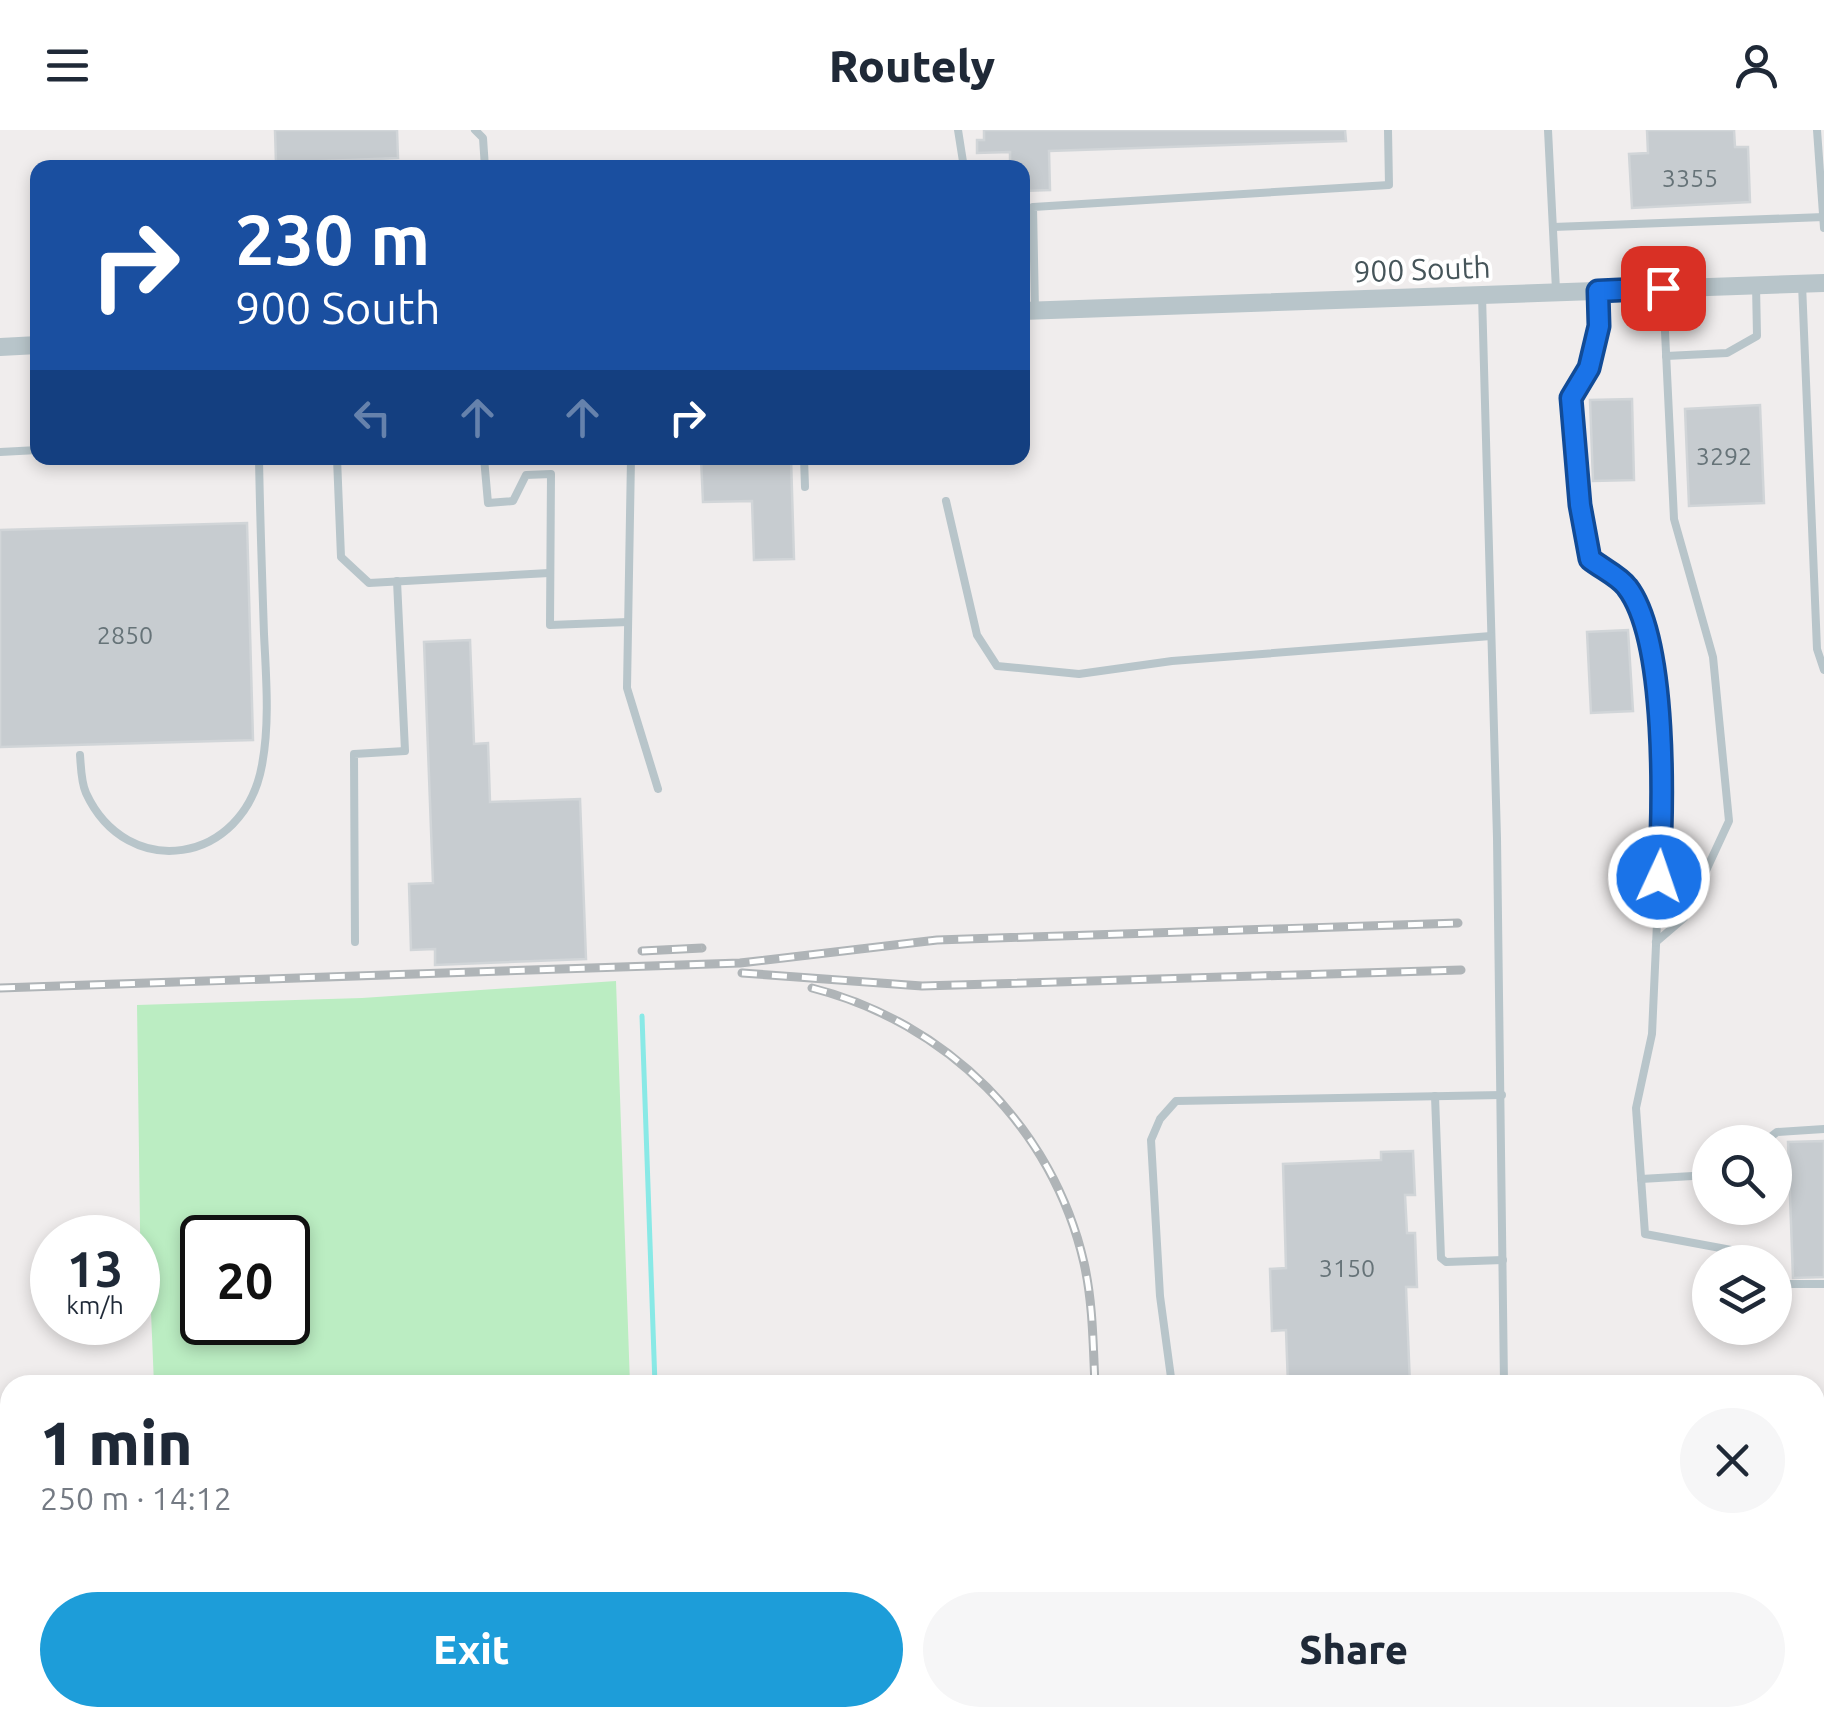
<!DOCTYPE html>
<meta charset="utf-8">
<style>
body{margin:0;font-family:Ubuntu,sans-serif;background:#f6f6f7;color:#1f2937;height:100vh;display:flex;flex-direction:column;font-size:38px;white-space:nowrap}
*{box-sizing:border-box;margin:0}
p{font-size:32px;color:#747a83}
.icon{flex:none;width:55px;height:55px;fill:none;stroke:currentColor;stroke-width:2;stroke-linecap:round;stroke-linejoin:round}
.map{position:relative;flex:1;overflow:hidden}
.sheet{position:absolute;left:0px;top:1245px;width:1825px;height:352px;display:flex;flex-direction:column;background:#fff;border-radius:30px 30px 0 0;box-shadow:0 5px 15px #0003}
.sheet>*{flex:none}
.guide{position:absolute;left:30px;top:30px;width:1000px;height:305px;border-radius:20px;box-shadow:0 5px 15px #0003;background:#1a4fa0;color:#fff;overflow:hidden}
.tools{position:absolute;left:1692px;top:995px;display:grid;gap:20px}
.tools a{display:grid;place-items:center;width:100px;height:100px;border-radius:50%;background:#fff;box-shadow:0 5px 15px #0003;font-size:50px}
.speed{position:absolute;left:30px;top:1085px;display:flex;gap:20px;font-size:50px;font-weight:700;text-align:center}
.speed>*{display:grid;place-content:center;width:130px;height:130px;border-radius:50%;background:#fff;box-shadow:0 5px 15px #0003;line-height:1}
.speed small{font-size:25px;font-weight:400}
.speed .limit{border:5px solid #111;border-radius:15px;background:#fff;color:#111}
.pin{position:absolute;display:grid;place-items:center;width:85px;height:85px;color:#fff;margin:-42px;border-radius:20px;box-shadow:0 5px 15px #0006}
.me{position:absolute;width:110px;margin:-55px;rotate:3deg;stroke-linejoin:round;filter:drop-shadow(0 0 8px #0008)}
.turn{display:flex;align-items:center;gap:35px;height:210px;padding:0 40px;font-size:45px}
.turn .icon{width:130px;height:130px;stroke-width:2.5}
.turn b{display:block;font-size:70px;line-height:85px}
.lanes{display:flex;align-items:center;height:95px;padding:0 40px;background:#0003;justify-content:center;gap:50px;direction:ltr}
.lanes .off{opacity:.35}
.round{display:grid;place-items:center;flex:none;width:105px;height:105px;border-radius:52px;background:#f6f6f7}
.headline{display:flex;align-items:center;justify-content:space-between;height:170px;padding:0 40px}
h1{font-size:60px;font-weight:800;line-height:75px}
.primary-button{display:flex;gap:20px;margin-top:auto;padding:20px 40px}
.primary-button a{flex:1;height:115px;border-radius:60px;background:#1d9dd9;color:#fff;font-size:40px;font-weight:800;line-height:115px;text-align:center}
.primary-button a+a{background:#f6f6f7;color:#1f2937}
header{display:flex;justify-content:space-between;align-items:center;height:130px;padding:0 40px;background:#fff;font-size:45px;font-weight:800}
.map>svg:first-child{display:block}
.green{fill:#bbedc2;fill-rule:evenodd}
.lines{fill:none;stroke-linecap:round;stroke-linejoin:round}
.stream{stroke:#89e9e6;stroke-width:5}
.building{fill:#c7ccd0;stroke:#d1d5d8;stroke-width:2.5}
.service{stroke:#b8c5ca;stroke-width:8}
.tertiary{stroke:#b8c5ca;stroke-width:18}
.rail-casing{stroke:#afb4b7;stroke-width:9}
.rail{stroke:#fff;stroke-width:5;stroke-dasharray:15;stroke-linecap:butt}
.route-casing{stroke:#114b97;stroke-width:25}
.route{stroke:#1a73e8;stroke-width:18}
.labels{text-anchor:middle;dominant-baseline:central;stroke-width:8;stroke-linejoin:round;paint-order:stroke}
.number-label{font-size:25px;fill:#667378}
.street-label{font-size:30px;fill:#46555a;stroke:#fff}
</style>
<header><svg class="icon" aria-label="menu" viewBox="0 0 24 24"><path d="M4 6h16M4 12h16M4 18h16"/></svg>Routely<svg class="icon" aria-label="person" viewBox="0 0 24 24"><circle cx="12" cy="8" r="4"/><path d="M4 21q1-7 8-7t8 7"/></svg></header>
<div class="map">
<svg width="1824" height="1597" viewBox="0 0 1824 1597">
<rect width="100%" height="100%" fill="#f0eded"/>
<path class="green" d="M616,851l14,404h-476l-3,-73 -10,-11 -4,-296 225,-7zM202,1108h86v84h-86z"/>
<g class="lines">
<polyline class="stream" points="642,886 655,1255"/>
</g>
<g class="building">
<polygon points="275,0 397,0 398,28 276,33"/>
<polygon points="984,0 1345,0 1346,11 1049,21 1050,60 1022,61 1022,38 1010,38 1010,22 977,23 977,10 984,10"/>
<polygon points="1647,0 1734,0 1735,17 1748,17 1750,72 1632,78 1629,24 1648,23"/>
<polygon points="1632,269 1634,350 1593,351 1590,270"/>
<polygon points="1760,275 1764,373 1689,376 1685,279"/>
<polygon points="701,328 791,328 794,429 754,430 752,371 703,372"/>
<polygon points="247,393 253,610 0,617 0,400"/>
<polygon points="1628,500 1633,581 1591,583 1587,502"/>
<polygon points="470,510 474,614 488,613 490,672 580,669 586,829 435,835 435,819 411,820 409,754 433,753 424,512"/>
<polygon points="1824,1011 1824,1147 1793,1148 1788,1012"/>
<polygon points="1413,1021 1415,1065 1405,1065 1407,1103 1415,1103 1417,1157 1406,1157 1410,1255 1288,1255 1286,1200 1272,1201 1270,1139 1286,1138 1283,1034 1381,1030 1381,1022"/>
</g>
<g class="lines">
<g class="service">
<polyline points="475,0 483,8 485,38"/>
<polyline points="958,0 964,38"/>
<polyline points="1548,0 1556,160"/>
<polyline points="1817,0 1824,98"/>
<polyline points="1553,97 1824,87"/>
<polyline points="1802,154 1817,519 1824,540"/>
<polyline points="1598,161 1599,196 1589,238 1571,268 1580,375 1590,429 1627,457 1652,521 1662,682 1652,904 1636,978 1645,1104 1742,1122 1753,1132"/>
<polyline points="1482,165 1497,708 1504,1255"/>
<polyline points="1035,180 1033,77 1389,55 1388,0"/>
<polyline points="1666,226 1727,223 1757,206 1756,155"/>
<polyline points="0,322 38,320"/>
<polyline points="337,328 341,427 369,453 549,443"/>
<polyline points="484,328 488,373 513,371 526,345 551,344 550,495 628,492"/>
<polyline points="631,328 627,558 658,659"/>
<polyline points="804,328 805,357"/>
<polyline points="946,371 977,505 997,536 1079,544 1172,531 1491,506"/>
<path d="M80,625c1,12 1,27 6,38 41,89 158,72 176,-28 8,-42 4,-89 2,-131 -2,-59 -4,-118 -5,-176"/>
<polyline points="355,812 354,624 405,621 397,451"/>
<polyline points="1656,812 1684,788 1729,691 1713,527 1674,389 1663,160"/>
<polyline points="1435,966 1441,1128 1446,1132 1503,1130"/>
<polyline points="1764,1012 1777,1002 1824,999"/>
<polyline points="1641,1049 1710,1045"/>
<polyline points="1775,1154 1824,1154"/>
<polyline points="1172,1255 1160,1166 1151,1010 1160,989 1176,971 1502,965"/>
<polyline points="1815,1519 1824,1519"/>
<polyline points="0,1548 10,1551"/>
<polyline points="91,1588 101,1597"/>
<polyline points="1195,1588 1195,1597"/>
<polyline points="1608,1588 1608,1597"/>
<polyline points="480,1597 480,1588"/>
</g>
<g class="tertiary">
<polyline points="1022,181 1824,153"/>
<polyline points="0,217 38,215"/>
</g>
<g class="rail-casing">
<g id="rail">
<polyline points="642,821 702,818"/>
<polyline points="742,843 922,856 1461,840"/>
<polyline points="0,858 740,833 937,810 1458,793"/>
<path d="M812,858c134,34 241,139 272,275 9,40 9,81 11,122"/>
<polyline points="0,1515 10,1514"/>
</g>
</g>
<use href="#rail" class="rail"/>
</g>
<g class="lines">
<g class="route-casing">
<path id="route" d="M1659,747c4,-67 9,-237 -32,-290 -8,-11 -26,-19 -37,-28l-10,-54 -9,-107 18,-30 10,-42 -1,-35 65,-3"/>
</g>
<use href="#route" class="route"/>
</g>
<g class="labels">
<g class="number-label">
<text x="1690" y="48">3355</text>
<text x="1724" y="326">3292</text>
<text x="125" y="505">2850</text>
<text x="1347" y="1138">3150</text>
</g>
<g class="street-label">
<text transform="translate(1422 139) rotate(-2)">900 South</text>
</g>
</g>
</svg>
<div class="tools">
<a><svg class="icon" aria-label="search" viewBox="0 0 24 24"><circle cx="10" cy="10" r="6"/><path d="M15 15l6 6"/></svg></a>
<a><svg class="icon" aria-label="layers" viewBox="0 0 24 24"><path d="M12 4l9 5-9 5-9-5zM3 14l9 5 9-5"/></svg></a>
</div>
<div class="speed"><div>13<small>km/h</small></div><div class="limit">20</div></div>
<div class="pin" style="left:1663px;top:158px;background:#d93025"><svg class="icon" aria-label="arrive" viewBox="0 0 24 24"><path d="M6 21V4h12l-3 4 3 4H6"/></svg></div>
<svg class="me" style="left:1659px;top:747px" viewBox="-20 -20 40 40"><circle r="17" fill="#1a73e8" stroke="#fff" stroke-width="3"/><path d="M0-11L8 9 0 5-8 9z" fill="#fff"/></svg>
<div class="guide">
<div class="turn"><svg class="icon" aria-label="right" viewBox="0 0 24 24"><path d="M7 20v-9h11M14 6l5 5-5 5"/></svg><div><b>230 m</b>900 South</div></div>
<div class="lanes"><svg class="icon off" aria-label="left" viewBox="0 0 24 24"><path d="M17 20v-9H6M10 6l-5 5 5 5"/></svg><svg class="icon off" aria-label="ahead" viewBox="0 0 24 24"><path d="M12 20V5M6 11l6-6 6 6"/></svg><svg class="icon off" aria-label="ahead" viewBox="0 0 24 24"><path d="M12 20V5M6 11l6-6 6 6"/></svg><svg class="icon" aria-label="right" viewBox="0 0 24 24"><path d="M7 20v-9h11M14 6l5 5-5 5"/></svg></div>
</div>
<section class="sheet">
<div class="headline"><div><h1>1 min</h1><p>250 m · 14:12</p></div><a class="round"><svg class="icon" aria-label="close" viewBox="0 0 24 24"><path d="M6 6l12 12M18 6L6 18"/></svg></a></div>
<div class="primary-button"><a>Exit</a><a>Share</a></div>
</section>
</div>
